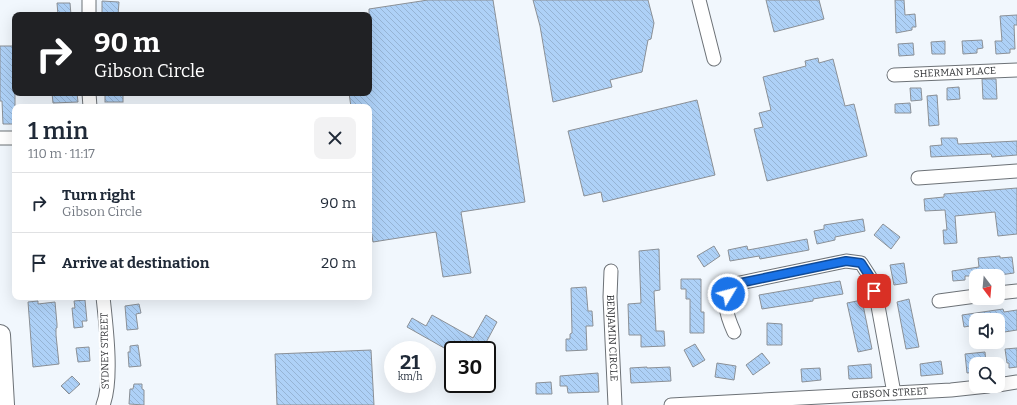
<!DOCTYPE html>
<meta charset="utf-8">
<style>
body{margin:0;font-family:Bitter,serif;background:#f2f2f3;color:#1f2937;height:100vh;display:flex;flex-direction:column;font-size:15px;white-space:nowrap}
*{box-sizing:border-box;margin:0}
p{font-size:13px;color:#747a83}
.icon{flex:none;width:22px;height:22px;fill:none;stroke:currentColor;stroke-width:2;stroke-linecap:round;stroke-linejoin:round}
.map{position:relative;flex:1;overflow:hidden}
.details{position:absolute;left:12px;top:104px;width:360px;height:196px;display:flex;flex-direction:column;background:#fff;border-radius:8px;box-shadow:0 4px 16px #0002}
.details>*{flex:none}
.banner{position:absolute;left:12px;top:12px;width:360px;height:84px;border-radius:8px;box-shadow:0 4px 16px #0002;background:#202124;color:#fff;overflow:hidden}
.needle{width:26px;rotate:164deg}
.fabs{position:absolute;left:969px;top:269px;display:grid;gap:8px}
.fabs a{display:grid;place-items:center;width:36px;height:36px;border-radius:8px;background:#fff;box-shadow:0 4px 16px #0002;font-size:20px}
.speed{position:absolute;left:384px;top:341px;display:flex;gap:8px;font-size:20px;font-weight:700;text-align:center}
.speed>*{display:grid;place-content:center;width:52px;height:52px;border-radius:50%;background:#fff;box-shadow:0 4px 16px #0002;line-height:1}
.speed small{font-size:10px;font-weight:400}
.speed .limit{border:2px solid #111;border-radius:6px;background:#fff;color:#111}
.pin{position:absolute;display:grid;place-items:center;width:34px;height:34px;color:#fff;margin:-17px;border-radius:8px;box-shadow:0 2px 6px #0006}
.me{position:absolute;width:44px;margin:-22px;rotate:53deg;stroke-linejoin:round;filter:drop-shadow(0 0 3px #0008)}
.turn{display:flex;align-items:center;gap:14px;height:84px;padding:0 16px;font-size:18px}
.turn .icon{width:52px;height:52px;stroke-width:2.5}
.turn b{display:block;font-size:28px;line-height:34px}
.round{display:grid;place-items:center;flex:none;width:42px;height:42px;border-radius:8px;background:#f2f2f3}
.head{display:flex;align-items:center;justify-content:space-between;height:68px;padding:0 16px}
h1{font-size:24px;font-weight:600;line-height:30px}
ul{padding:0;list-style:none}
li{display:flex;align-items:center;gap:12px;height:60px;padding:0 16px;border-top:1px solid #e0e1e3}
li div{flex:1}
li b{display:block;font-size:15px}
li em{font-style:normal}
.map>svg:first-child{display:block}
.building{fill:url(#building-back-hatch);stroke:#8b9096}
.lines{fill:none;stroke-linecap:round;stroke-linejoin:round}
.minor-casing{stroke:#6d7277;stroke-width:15}
.primary-casing{stroke:#6d7277;stroke-width:22}
.minor{stroke:#fff;stroke-width:13}
.primary{stroke:#fff;stroke-width:20}
.route-casing{stroke:#114b97;stroke-width:10}
.route{stroke:#1a73e8;stroke-width:7}
.labels{text-anchor:middle;dominant-baseline:central;stroke-width:4;stroke-linejoin:round;paint-order:stroke}
.street-label{font-size:10px;fill:#333538;stroke:#fff}
</style>
<div class="map">
<svg width="1017" height="405" viewBox="0 0 1017 405">
<defs>
<pattern id="building-back-hatch" width="6" height="6" patternUnits="userSpaceOnUse"><rect width="6" height="6" fill="#aed1f7"/><path d="M-1 5l2 2M0 0l6 6M5-1l2 2" fill="none" stroke="#96b4d4"/></pattern>
</defs>
<rect width="100%" height="100%" fill="#f1f7fd"/>
<g class="building">
<polygon points="428,0 493,0 525,202 461,212 471,273 443,277 436,232 373,242 369,218 369,107 351,107 349,93 369,93 369,9"/>
<polygon points="533,0 648,0 654,23 651,39 648,40 642,72 610,80 612,87 553,102 540,26"/>
<polygon points="766,0 819,0 824,19 774,32"/>
<polygon points="895,0 904,0 905,15 915,14 916,27 912,27 912,30 896,33"/>
<polygon points="102,1 119,2 118,15 102,15"/>
<polygon points="57,3 70,3 71,15 58,15"/>
<polygon points="1017,15 1017,25 1014,25 1015,49 1010,49 1010,53 996,54 995,41 1002,41 1000,16"/>
<polygon points="982,40 983,48 977,49 977,53 963,54 962,41"/>
<polygon points="945,41 945,54 932,54 931,42"/>
<polygon points="913,43 914,55 899,56 898,44"/>
<polygon points="0,46 13,46 13,66 15,66 15,124 3,124 2,101 0,101"/>
<polygon points="818,58 819,63 833,59 845,106 854,104 867,156 767,181 754,129 763,127 759,113 771,110 763,77 806,66 805,61"/>
<polygon points="982,79 996,79 997,99 983,99"/>
<polygon points="959,87 960,99 947,100 947,88"/>
<polygon points="910,88 921,88 922,100 911,101"/>
<polygon points="52,93 77,93 78,102 53,103"/>
<rect x="105" y="93" width="18" height="9"/>
<polygon points="937,95 939,125 929,126 927,96"/>
<polygon points="697,100 715,175 603,202 601,192 584,196 568,131"/>
<polygon points="910,103 911,113 895,113 895,104"/>
<polygon points="941,138 957,138 958,144 1017,141 1017,155 992,157 991,154 931,157 930,146 942,145"/>
<polygon points="1017,188 1017,234 998,236 995,212 955,216 957,243 944,244 943,230 947,230 945,210 925,211 924,199 944,197 944,194"/>
<polygon points="863,219 865,231 835,237 835,240 817,244 814,231 824,229 824,225"/>
<polygon points="883,224 900,237 891,249 874,235"/>
<polygon points="807,239 809,250 760,259 759,256 730,261 728,250 747,246 748,250"/>
<polygon points="714,246 720,256 704,267 697,256"/>
<polygon points="659,249 660,290 654,291 656,331 664,331 665,346 641,347 641,335 629,335 628,304 641,303 639,251"/>
<polygon points="1000,256 1000,258 1012,257 1014,273 993,276 965,276 965,280 953,281 952,271 979,267 978,258"/>
<polygon points="904,263 907,283 894,285 890,265"/>
<polygon points="681,279 701,279 701,312 704,312 704,333 690,333 690,299 686,299 686,289 681,289"/>
<polygon points="840,281 843,294 813,299 813,301 762,309 759,295"/>
<polygon points="586,287 588,311 592,311 593,326 586,326 587,350 566,351 566,339 570,339 570,334 572,333 571,288"/>
<polygon points="909,299 919,347 906,349 897,302"/>
<polygon points="85,300 87,321 82,321 83,327 74,328 72,308 75,308 74,301"/>
<polygon points="862,300 872,349 858,352 847,303"/>
<polygon points="38,301 38,304 55,302 57,324 57,328 56,328 56,335 59,364 33,367 28,302"/>
<polygon points="139,304 141,313 136,314 138,329 127,330 125,306"/>
<polygon points="1003,309 1004,312 1017,310 1017,330 998,333 998,320 976,320 976,325 964,327 962,315"/>
<polygon points="432,315 473,338 486,315 497,322 482,350 453,350 453,353 407,327 412,318 426,326"/>
<polygon points="767,323 782,324 782,345 767,345"/>
<polygon points="695,344 705,360 693,367 684,350"/>
<polygon points="138,345 141,366 129,367 128,352 130,352 130,346"/>
<polygon points="89,347 90,361 78,362 76,348"/>
<polygon points="1017,348 1017,367 1009,368 1009,363 1007,363 1005,349"/>
<polygon points="371,350 374,405 277,405 275,354"/>
<polygon points="985,352 986,364 976,364 976,372 967,373 965,354"/>
<polygon points="762,353 770,363 753,375 746,365"/>
<polygon points="941,361 943,374 921,376 920,364"/>
<polygon points="717,363 736,366 734,380 715,377"/>
<polygon points="871,364 872,378 849,379 848,366"/>
<polygon points="647,367 647,368 670,367 671,381 631,383 630,368"/>
<polygon points="820,368 821,380 802,382 801,369"/>
<polygon points="598,373 599,392 568,393 567,386 560,386 560,376"/>
<polygon points="72,376 80,384 69,394 61,386"/>
<polygon points="551,382 552,394 536,394 536,383"/>
<polygon points="134,384 142,384 142,389 144,390 144,405 129,404 130,389 133,389"/>
</g>
<g class="lines">
<g class="minor-casing">
<g id="minor">
<polyline points="699,0 714,59"/>
<polyline points="89,15 89,0"/>
<path id="s1" d="M894,75l123,-5"/>
<polyline points="89,93 90,107"/>
<polyline points="0,138 15,138"/>
<polyline points="918,178 1017,171"/>
<path id="s2" d="M611,271l-1,26 5,108"/>
<polyline points="998,293 1017,291"/>
<polyline points="939,301 976,296"/>
<path d="M734,332c-8,-18 -13,-32 1,-48l111,-23 15,2 9,14 8,29 16,87"/>
<polyline points="998,385 1017,382"/>
<path d="M103,405c10,-25 3,-80 0,-108"/>
<path id="s3" d="M671,405l280,-15 37,-4"/>
</g>
</g>
<g class="primary-casing">
<polyline id="primary" points="0,335 4,405"/>
</g>
<use href="#minor" class="minor"/>
<use href="#primary" class="primary"/>
</g>
<g class="lines">
<g class="route-casing">
<polyline id="route" points="728,294 735,284 846,261 861,263 870,277 874,291"/>
</g>
<use href="#route" class="route"/>
</g>
<g class="labels">
<g class="street-label">
<text stroke="none"><textPath href="#s1" startOffset="61">SHERMAN PLACE</textPath></text>
<text stroke="none"><textPath href="#s2" startOffset="67">BENJAMIN CIRCLE</textPath></text>
<text transform="translate(105 351) rotate(-91)">SYDNEY STREET</text>
<text stroke="none"><textPath href="#s3" startOffset="219">GIBSON STREET</textPath></text>
</g>
</g>
</svg>
<div class="fabs">
<a><svg class="needle" viewBox="-14 -14 28 28"><path d="M0-13l5 13h-10z" fill="#e53935"/><path d="M0 13l5-13h-10z" fill="#747a83"/></svg></a>
<a><svg class="icon" aria-label="sound" viewBox="0 0 24 24"><path d="M4 9h4l5-4v14l-5-4H4zM17 9q2 3 0 6"/></svg></a>
<a><svg class="icon" aria-label="search" viewBox="0 0 24 24"><circle cx="10" cy="10" r="6"/><path d="M15 15l6 6"/></svg></a>
</div>
<div class="speed"><div>21<small>km/h</small></div><div class="limit">30</div></div>
<div class="pin" style="left:874px;top:291px;background:#d93025"><svg class="icon" aria-label="arrive" viewBox="0 0 24 24"><path d="M6 21V4h12l-3 4 3 4H6"/></svg></div>
<svg class="me" style="left:728px;top:294px" viewBox="-20 -20 40 40"><circle r="17" fill="#1a73e8" stroke="#fff" stroke-width="3"/><path d="M0-11L8 9 0 5-8 9z" fill="#fff"/></svg>
<div class="banner">
<div class="turn"><svg class="icon" aria-label="right" viewBox="0 0 24 24"><path d="M7 20v-9h11M14 6l5 5-5 5"/></svg><div><b>90 m</b>Gibson Circle</div></div>
</div>
<section class="details">
<div class="head"><div><h1>1 min</h1><p>110 m · 11:17</p></div><a class="round"><svg class="icon" aria-label="close" viewBox="0 0 24 24"><path d="M6 6l12 12M18 6L6 18"/></svg></a></div>
<ul>
<li><svg class="icon" aria-label="right" viewBox="0 0 24 24"><path d="M7 20v-9h11M14 6l5 5-5 5"/></svg><div><b>Turn right</b><p>Gibson Circle</p></div><em>90 m</em></li>
<li><svg class="icon" aria-label="arrive" viewBox="0 0 24 24"><path d="M6 21V4h12l-3 4 3 4H6"/></svg><div><b>Arrive at destination</b></div><em>20 m</em></li>
</ul>
</section>
</div>
